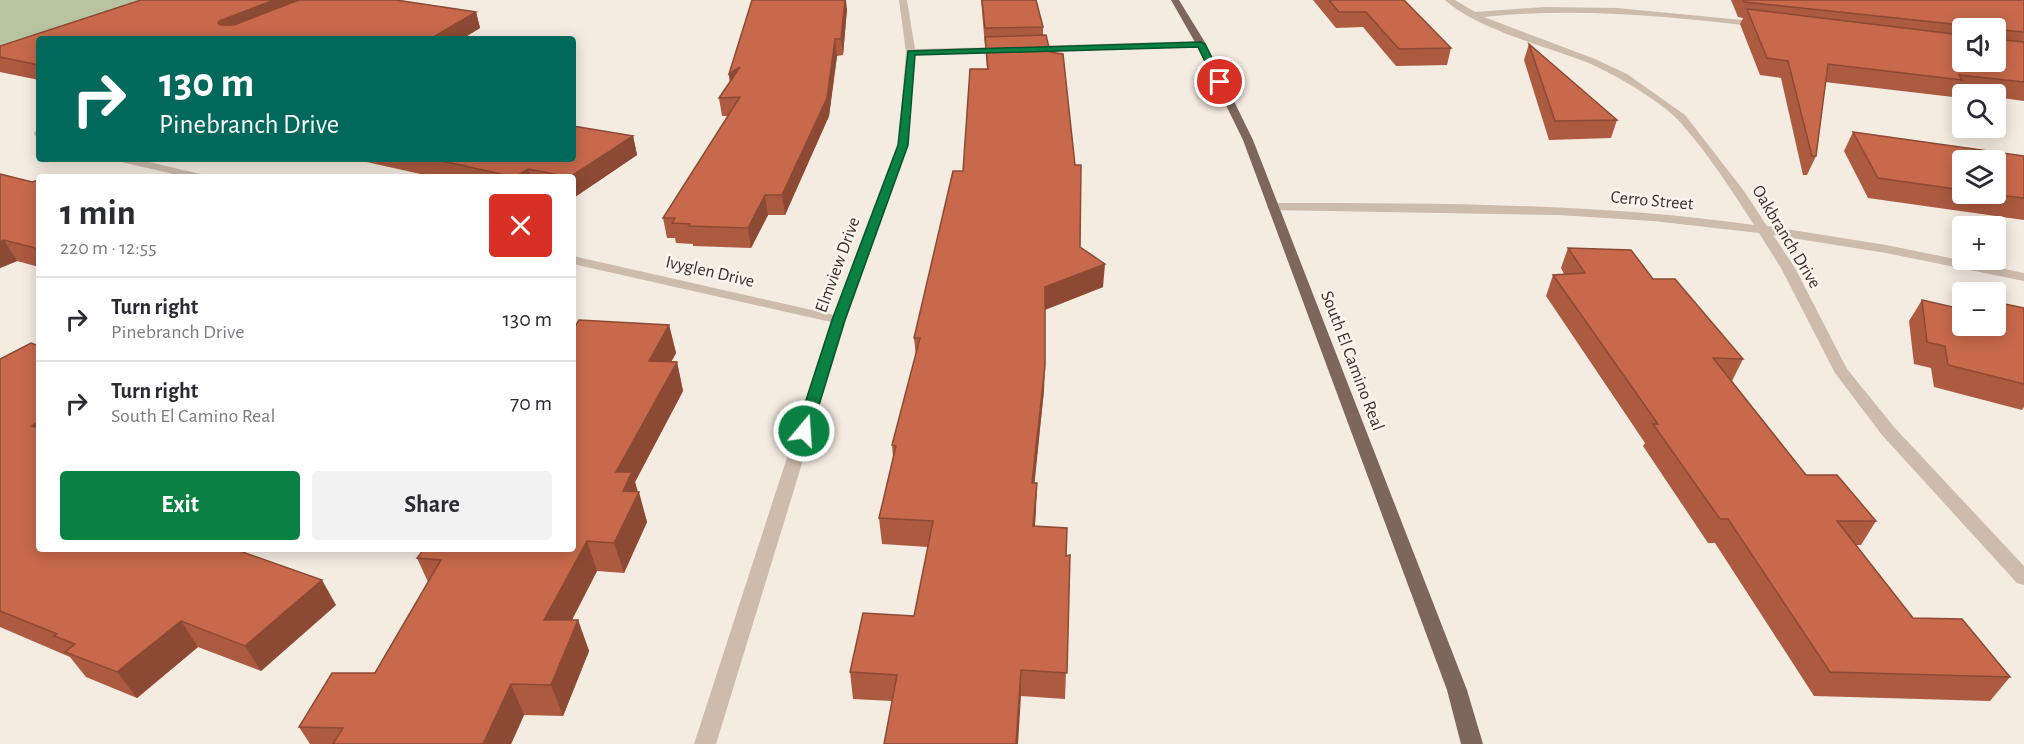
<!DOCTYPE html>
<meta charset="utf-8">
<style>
body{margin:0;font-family:"Alegreya Sans",sans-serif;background:#f2f2f3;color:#2b2b33;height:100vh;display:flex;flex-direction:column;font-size:22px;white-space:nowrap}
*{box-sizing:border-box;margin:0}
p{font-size:20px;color:#7c7c81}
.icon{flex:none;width:33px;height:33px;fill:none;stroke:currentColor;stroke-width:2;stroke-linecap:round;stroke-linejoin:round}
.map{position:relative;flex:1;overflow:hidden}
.drawer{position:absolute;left:36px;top:174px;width:540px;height:378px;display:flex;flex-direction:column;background:#fff;border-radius:6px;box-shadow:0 3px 15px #0003}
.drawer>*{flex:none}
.hud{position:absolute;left:36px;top:36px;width:540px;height:126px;border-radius:6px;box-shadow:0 3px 15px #0003;background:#00695c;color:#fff;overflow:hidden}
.controls{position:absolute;left:1952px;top:18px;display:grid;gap:12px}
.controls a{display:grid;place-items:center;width:54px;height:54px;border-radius:6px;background:#fff;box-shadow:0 3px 15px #0003;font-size:30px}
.pin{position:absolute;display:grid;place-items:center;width:51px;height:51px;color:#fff;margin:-26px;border:3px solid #fff;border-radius:50%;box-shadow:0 2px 6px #0007}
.me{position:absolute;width:66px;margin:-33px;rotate:18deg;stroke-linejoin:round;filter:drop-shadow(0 0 4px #0008)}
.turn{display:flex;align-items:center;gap:21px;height:126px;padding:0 24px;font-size:27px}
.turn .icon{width:78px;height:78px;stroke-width:2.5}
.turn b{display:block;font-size:42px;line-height:51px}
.round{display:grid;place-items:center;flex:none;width:63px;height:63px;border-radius:6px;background:#f2f2f3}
.overview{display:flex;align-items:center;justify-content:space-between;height:102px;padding:0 24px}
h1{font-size:36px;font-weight:700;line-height:45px}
.cta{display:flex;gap:12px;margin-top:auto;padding:12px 24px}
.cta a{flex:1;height:69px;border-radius:6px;background:#0b8043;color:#fff;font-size:24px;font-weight:700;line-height:69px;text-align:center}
.cta a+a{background:#f2f2f3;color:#2b2b33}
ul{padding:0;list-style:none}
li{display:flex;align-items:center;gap:18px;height:84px;padding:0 24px;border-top:2px solid #e1e1e2}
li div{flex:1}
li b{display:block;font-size:22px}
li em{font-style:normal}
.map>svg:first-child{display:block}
.green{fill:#b8c4a0}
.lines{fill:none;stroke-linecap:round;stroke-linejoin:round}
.minor{fill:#cdbbac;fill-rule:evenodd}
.major{fill:#7d675c;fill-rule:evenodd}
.wall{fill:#ac5a40;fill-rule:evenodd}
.shaded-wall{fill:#8c4a34}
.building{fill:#c8694b;stroke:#8c4a34;stroke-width:1.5}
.route{fill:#0b8043;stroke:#07532c;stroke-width:1.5}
.labels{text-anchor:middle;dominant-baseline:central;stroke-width:5;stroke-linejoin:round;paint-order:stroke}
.street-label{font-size:18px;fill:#3b302b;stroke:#fbf5ee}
</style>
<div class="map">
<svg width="2024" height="744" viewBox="0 0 2024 744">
<rect width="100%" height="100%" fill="#f4ebe1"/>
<polygon class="green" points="0,0 149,0 0,45"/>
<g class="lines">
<g class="minor">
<polygon points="899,0 907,0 915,49 1004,47 1009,50 1004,53 915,55 908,145 846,320 716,744 694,744 831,322 573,264 573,256 834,315 898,145 906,52"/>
<path d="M1445,0h10l20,12 70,-5 72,1 146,14 1,2 -4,3c-92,-11 -184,-20 -276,-10l111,42 32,15 58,41 59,76 23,35 119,19 138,28v8l-138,-28 -113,-18 22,33 52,101 47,58 130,139v19l-7,-2 -135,-148 -47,-62 -54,-105 -22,-35 -106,-12 -95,-6 -289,-5 -2,-3 6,-4c160,0 322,0 481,22 -23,-36 -47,-73 -75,-104 -18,-20 -68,-49 -93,-59 -39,-15 -111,-34 -141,-62z"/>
<polygon points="1201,41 1204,42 1204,46 1031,52 1026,49 1031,46"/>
<polygon points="39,130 39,138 34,135 35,131"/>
<polygon points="115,159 136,159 205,175 207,177 186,177 117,161"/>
</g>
<polygon class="major" points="1171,0 1179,0 1206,44 1253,140 1467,690 1483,744 1461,744 1447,690 1243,140 1196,44"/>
</g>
<g class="wall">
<polygon points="141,0 396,0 476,12 480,28 462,39 39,39 39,80 0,72 0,46"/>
<polygon points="981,0 1036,0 1043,27 1043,35 1080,247 1103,287 1045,310 1044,390 1034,483 1037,483 1035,526 1066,556 1070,555 1065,699 1021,696 892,701 853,699 850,672 914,616 928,547 882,544 879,518 893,457 892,445 916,356 914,338 963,171 987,69"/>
<polygon points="1313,0 1404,0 1451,48 1447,65 1396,66 1363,27 1336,28"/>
<path d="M1731,0h293v101l-29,-4v-3h-22l-17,-1 -3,4 -128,-15 -9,74 -9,19h-4l-22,-97 -21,-3 -20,-51 3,-6 -5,-1zM1962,28h33l-33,34z"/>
<polygon points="847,9 843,55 837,56 829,116 785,215 768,215 751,248 693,246 693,244 676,243 675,238 667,238 663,218 728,116 722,116 719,98 730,82 729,74"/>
<polygon points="1529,44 1617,120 1611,138 1549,140 1524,60"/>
<path d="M1853,132l171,24v64l-156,-22 -24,-47zM1962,160l33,34h-33z"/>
<polygon points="633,136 637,155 575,197 573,196 573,177 434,177 353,159 573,159"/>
<polygon points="0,174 32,182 39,180 39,267 17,261 0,268"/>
<polygon points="1568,248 1653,279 1743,359 1732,381 1806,475 1876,521 1861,545 1856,545 1913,618 2010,677 1990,701 1814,696 1715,543 1708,543 1643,446 1645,443 1546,296 1553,275 1564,274 1561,268"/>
<polygon points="1922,300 1995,326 1995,302 2024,308 2024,407 2022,410 1934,387 1931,368 1914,364 1909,321"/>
<polygon points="669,325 676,353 671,362 677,362 683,391 635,482 647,522 624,573 597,571 572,620 578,620 589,651 563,716 524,715 511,744 310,744 299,727 375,673 428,582 417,558"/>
<polygon points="0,359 39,549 336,605 261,671 198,647 137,698 86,677 70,657 0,627"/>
</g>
<g class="shaded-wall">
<polygon points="274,0 314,0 226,37 218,23 219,21"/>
<polygon points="845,0 846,0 847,9 843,55 841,39"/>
<polygon points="476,12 480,28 462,39 430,39"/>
<polygon points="835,39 837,56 829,116 785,215 782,195"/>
<polygon points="740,67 731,92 729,74"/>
<polygon points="633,136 637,155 575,197 573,189 573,177 570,177"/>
<polygon points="528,169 531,177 515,177"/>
<polygon points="765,195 768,215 751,248 748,228"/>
<polygon points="4,240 17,261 0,268 0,242"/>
<polygon points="1105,264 1103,287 1044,310 1045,287"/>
<polygon points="669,325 676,353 656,389 649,361"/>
<polygon points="677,362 683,391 635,482 638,494 639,492 647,522 624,573 614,543 616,472"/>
<polygon points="1045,366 1044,390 1032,508 1032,483"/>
<polygon points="39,421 39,436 32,426"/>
<polygon points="1037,483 1036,509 1033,552 1033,526"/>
<polygon points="587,541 597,571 556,650 544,620"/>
<polygon points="322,580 336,605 261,671 245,646"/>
<polygon points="578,620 589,651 563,716 551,685"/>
<polygon points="181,621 198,647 137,698 117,672"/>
<polygon points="1021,670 1021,696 1018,744 1016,744"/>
<polygon points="511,684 524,715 511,744 483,744"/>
</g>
<g class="building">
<polygon points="141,0 274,0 219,21 218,23 220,25 234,25 299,0 396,0 476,12 430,39 39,39 39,65 0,57 0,46"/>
<polygon points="752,0 845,0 841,39 835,39 827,98 782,195 765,195 748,228 689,226 690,224 672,223 675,218 663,218 740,97 719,98 740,67 729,74"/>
<polygon points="982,0 1036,0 1043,27 985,28"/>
<polygon points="1329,0 1404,0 1451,48 1399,49 1366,12 1339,12"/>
<polygon points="1743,0 2024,0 2024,32 2002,30 2004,40 2024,42 2024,82 1959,75 1962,80 1828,64 1816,156 1812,156 1788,61 1767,58 1747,9 1962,35 1962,62 1995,62 1995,28 1973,28 1971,26 1744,2"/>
<polygon points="1046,35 1050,52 1063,54 1075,165 1081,165 1080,247 1105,264 1045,287 1045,366 1032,483 1037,483 1033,526 1067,528 1066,556 1070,555 1067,673 1021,670 1016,744 884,744 897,675 850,672 863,613 914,616 933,521 879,518 896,446 892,445 920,338 914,338 953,171 963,171 970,69 988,69 985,37"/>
<polygon points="1529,44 1617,120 1555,121"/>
<polygon points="573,126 633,136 570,177 528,169 515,177 433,159 573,159"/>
<polygon points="1853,132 2024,156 2024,198 1989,194 1995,194 1995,160 1962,160 1962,190 1878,178"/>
<polygon points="0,174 32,182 39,180 39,249 4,240 0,242"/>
<polygon points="1568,248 1631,250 1653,279 1675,279 1743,359 1713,358 1806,475 1837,475 1876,521 1837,521 1913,618 1962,619 2010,677 1830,672 1728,519 1720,519 1653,424 1658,424 1553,275 1585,273"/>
<polygon points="1922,300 1962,309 1962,326 1995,326 1995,317 1996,317 1995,312 1995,302 2024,308 2024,384 1948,365 1945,346 1927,342"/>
<polygon points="579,320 669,325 649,361 677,362 616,472 632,472 623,491 639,492 614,543 587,541 544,620 578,620 551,685 511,684 483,744 333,744 343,728 299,727 332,673 375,673 441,560 417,558 424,549 573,549 573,330"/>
<polygon points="31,343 39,346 39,421 32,426 39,428 39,549 234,549 322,580 245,646 181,621 117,672 65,652 75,644 54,636 57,634 0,611 0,359"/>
</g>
<polygon class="route" points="1201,42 1205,44 1224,82 1223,83 1215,82 1198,47 915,55 908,145 845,320 811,431 809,435 798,435 796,431 832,320 898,145 908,51"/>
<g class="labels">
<g class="street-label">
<text transform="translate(1652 201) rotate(5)">Cerro Street</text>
<text transform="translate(1786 237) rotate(59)">Oakbranch Drive</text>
<text transform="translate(838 265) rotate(-70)">Elmview Drive</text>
<text transform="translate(710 272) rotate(13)">Ivyglen Drive</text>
<text transform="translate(1352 361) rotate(69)">South El Camino Real</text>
</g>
</g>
</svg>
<div class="controls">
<a><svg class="icon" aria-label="sound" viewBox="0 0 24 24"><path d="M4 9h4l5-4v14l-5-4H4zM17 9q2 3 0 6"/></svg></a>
<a><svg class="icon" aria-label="search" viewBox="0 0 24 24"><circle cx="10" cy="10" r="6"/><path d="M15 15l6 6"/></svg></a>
<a><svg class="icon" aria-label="layers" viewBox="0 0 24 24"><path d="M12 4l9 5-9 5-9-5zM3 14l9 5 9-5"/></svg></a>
<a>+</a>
<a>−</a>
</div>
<div class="pin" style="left:1220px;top:82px;background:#d93025"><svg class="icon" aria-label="arrive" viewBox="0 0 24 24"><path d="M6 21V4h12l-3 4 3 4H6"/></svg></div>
<svg class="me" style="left:804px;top:431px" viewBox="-20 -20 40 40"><circle r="17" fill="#0b8043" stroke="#fff" stroke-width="3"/><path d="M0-11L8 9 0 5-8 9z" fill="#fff"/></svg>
<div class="hud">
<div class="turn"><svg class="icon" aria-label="right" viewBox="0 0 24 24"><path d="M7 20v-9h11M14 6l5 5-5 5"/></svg><div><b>130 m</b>Pinebranch Drive</div></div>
</div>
<section class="drawer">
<div class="overview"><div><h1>1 min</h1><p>220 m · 12:55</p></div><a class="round" style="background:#d93025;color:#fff"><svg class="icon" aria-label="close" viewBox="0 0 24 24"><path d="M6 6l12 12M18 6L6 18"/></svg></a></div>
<ul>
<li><svg class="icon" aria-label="right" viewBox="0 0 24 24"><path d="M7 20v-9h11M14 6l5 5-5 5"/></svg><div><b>Turn right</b><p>Pinebranch Drive</p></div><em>130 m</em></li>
<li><svg class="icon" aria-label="right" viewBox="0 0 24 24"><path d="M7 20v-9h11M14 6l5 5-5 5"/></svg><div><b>Turn right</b><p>South El Camino Real</p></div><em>70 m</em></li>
</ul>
<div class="cta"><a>Exit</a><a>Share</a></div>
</section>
</div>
